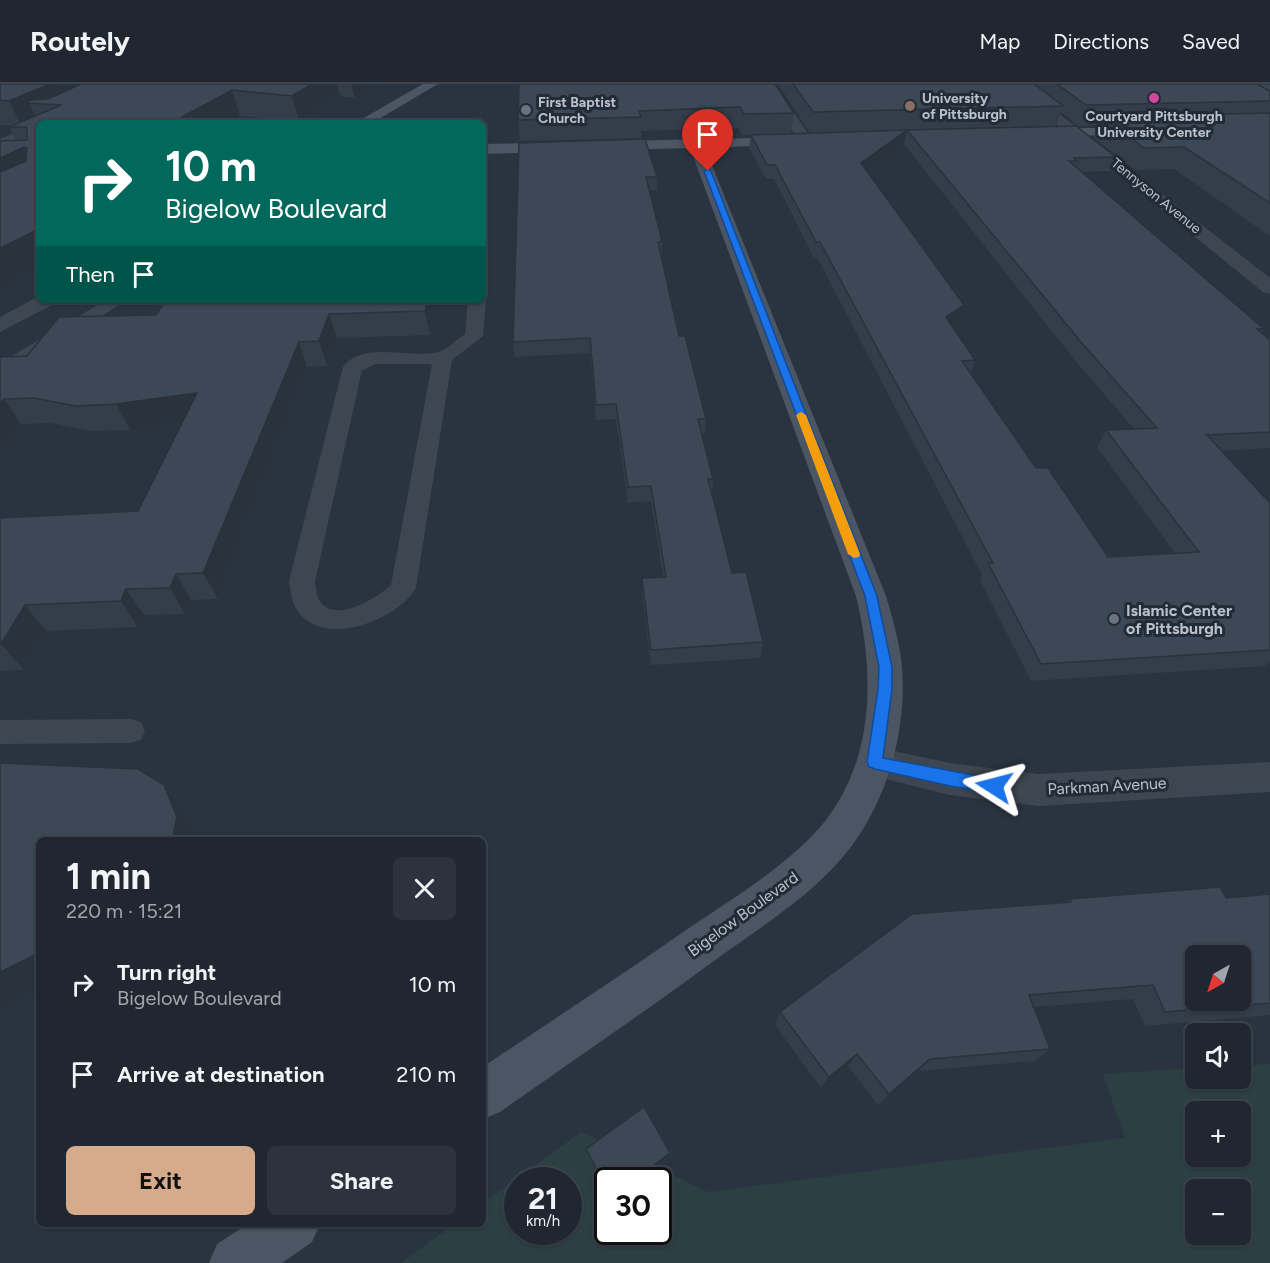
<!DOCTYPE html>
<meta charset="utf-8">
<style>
body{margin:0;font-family:Figtree,sans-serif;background:#2d333d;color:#f1f3f6;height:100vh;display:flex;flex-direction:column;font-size:22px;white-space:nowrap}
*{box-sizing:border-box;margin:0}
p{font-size:20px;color:#a2a5ab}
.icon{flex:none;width:33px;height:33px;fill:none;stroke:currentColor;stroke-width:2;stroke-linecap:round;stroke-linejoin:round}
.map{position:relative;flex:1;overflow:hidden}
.details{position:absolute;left:36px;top:753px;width:450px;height:390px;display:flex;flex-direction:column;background:#202731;border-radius:9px;box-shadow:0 2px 4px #0004,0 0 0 2px #3d444d}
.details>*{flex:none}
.top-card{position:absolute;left:36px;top:36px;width:450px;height:183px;border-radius:9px;box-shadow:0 2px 4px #0004,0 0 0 2px #3d444d;background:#00695c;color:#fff;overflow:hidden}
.needle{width:39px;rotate:219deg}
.tools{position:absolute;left:1185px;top:861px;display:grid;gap:12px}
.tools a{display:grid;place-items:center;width:66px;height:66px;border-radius:9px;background:#202731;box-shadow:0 2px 4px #0004,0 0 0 2px #3d444d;font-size:30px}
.speed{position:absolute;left:504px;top:1083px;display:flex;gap:12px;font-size:30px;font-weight:700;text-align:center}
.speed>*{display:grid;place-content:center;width:78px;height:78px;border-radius:50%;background:#202731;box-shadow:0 2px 4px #0004,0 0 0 2px #3d444d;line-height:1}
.speed small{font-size:15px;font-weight:400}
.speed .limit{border:3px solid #111;border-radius:9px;background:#fff;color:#111}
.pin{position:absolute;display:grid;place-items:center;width:51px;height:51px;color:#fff;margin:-62px -26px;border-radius:50% 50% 50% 0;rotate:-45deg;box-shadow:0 0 6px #0007}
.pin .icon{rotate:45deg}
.me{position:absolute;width:66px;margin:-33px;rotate:279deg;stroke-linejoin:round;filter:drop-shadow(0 0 4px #0008)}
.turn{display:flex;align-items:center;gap:21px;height:126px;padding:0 30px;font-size:27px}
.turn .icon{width:78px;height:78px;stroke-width:2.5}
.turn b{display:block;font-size:42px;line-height:51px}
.then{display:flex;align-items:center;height:57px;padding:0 30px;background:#0003;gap:12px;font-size:22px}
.round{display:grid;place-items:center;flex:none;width:63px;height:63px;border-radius:9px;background:#2d333d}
.overview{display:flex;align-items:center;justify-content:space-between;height:102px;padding:0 30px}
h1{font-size:36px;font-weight:700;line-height:45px}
.button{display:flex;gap:12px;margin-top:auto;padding:12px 30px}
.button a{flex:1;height:69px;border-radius:9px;background:#d6ab8b;color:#111;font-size:24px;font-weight:700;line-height:69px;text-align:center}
.button a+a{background:#2d333d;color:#f1f3f6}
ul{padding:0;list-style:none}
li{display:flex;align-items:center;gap:18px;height:90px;padding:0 30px}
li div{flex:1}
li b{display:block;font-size:22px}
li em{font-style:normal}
header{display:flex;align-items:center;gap:36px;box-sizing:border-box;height:84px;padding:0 30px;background:#202731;border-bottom:2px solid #3d444d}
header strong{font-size:28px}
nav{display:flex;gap:33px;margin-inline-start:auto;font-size:21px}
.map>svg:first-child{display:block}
.green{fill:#2c3f42;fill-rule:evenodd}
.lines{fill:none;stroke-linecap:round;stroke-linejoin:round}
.lane{fill:#3e4651;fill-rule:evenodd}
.street{fill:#3e4651;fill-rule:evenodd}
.secondary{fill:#4c5563;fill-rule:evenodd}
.wall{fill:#343e4a;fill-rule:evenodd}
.shaded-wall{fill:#2a323c}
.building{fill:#3c4856;stroke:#2a323c;stroke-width:1.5;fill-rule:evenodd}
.route{fill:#1a73e8;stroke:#114b97;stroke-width:1.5}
.slow{fill:#f59e0b}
.hotel-dot{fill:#d1479c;stroke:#222b36;stroke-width:2}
.education-dot{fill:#8d6e63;stroke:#222b36;stroke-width:2}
.worship-dot{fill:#6b7280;stroke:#222b36;stroke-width:2}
.labels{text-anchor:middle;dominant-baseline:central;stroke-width:6;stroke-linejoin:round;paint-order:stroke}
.far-poi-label{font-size:14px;font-weight:bold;fill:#bbc1cb;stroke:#222b36;text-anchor:start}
.far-street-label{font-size:14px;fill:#bbc1cb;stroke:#222b36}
.poi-label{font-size:16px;font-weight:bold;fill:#bbc1cb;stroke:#222b36;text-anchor:start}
.street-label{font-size:16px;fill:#bbc1cb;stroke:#222b36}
</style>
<header>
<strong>Routely</strong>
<nav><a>Map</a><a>Directions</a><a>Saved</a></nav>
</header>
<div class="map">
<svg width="1270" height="1179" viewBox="0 0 1270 1179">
<rect width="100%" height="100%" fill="#2a3441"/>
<path class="green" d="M1270,980v199h-869l53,-39h29v-21l98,-71 127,60 417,-54 -22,-64 92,-6 1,10h44l1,-12zM1196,1028h44v44h-44zM518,1096h50v52h-50zM608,1096h50v52h-50zM1196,1106h44v44h-44z"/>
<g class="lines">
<g class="lane">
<path d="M483,212l3,4 -3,36 -31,24 -36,228c-18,30 -80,56 -111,31 -12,-9 -14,-25 -16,-38l54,-214c19,-27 68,-8 95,-15 9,-2 19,-13 27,-18l3,-34h15zM376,280h56l-41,221c-14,13 -57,40 -72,15 -3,-6 -3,-13 -4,-19l47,-211z"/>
<polygon points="106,216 127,216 7,291 0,293 0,279"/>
<polygon points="130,635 141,638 145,647 141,656 130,659 0,660 0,636"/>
</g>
<g class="street">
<polygon points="763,0 775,0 812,56 810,59 800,59"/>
<polygon points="1007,0 1021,0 1270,194 1270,210 1263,208"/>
<polygon points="1252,0 1270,1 1270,10"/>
<polygon points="39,39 39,48 0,64 0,55"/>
<polygon points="39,212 39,216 57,216 54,220 0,248 0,233"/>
<polygon points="875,663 950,679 1039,690 1270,678 1270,708 1039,722 950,711 862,689 857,678 862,667"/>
</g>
<g class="secondary">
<polygon points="423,0 438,0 372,39 355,39"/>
<polygon points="1141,43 1146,44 1148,47 1146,50 1040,53 1033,49 1040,45"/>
<path d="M793,53l5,1 2,3 -2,3 -93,4 181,448c6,20 12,41 15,62 8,69 -13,146 -59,200 -35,41 -83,70 -127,102 -70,52 -143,101 -215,152l-17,7v-52c68,-46 136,-90 203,-137 44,-30 90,-57 127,-95 62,-65 63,-157 43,-239l-166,-448 -207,6v-10z"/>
<polygon points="248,1140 320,1140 312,1158 282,1179 209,1179 217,1160"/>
</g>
</g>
<g class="wall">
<polygon points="0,0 381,0 355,14 340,12 299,37 240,32 39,39 39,184 0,205 0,57 16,57 9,43 13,42 0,41"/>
<path d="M519,0l275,29 -3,20h19l-32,-49h479l13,7v145l-96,-67 -39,1 -41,-32 5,-13 -21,1 -17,-14 -5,14 60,31 -6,14 -29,1 183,157 -3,4 9,7v108l-48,3 48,52v158l-5,5 -234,15 -51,-101 2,-5 -165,-318 -3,1 -40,-79h-8l-17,-31 2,-13h-9l-3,-7 -98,3v7l-121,3 -2,-21zM907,46l-3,14 170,215 60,70 -28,1 -9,17 78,106 -67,4 -72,-89 -65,-95 4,-13 -23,-34 7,-5 -92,-150 37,-27z"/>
<polygon points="519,59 657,93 657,106 649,106 662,157 662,171 661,171 679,252 706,335 705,350 702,350 713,395 712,410 732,489 763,558 760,574 651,581 642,510 642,494 663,493 651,417 628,419 616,335 596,336 590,269 514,273 513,258"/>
<polygon points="438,216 430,251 337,254 327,282 307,283 218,515 191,516 185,530 144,531 138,543 46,547 24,586 0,587 0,434 138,427 182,338 130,346 91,347 50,339 21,340 0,369 0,273 27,272 156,231"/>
<polygon points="1270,810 1270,931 1145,942 1133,915 1034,923 1050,965 1034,977 918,987 878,1021 848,982 821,1004 775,941 780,928 1066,818 1070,815 1226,814"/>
<polygon points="586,1065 670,1069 669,1073 638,1096 608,1096 608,1108 587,1068"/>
</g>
<g class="shaded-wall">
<polygon points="50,0 117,0 61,21 29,19 37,36 22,43 9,17"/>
<polygon points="312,0 337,0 340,12 299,37 292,12"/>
<polygon points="351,0 381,0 355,14"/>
<polygon points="232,6 240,32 228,39 171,39"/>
<polygon points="907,46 904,60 858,93 861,79"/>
<polygon points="24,63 38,91 0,110 0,74"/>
<polygon points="39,145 39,184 0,205 0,164"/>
<polygon points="428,216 438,216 430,251 425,227"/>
<polygon points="964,221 959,237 941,249 946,233"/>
<polygon points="329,230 337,254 327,282 319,257"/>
<polygon points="299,258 307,283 218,515 203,489"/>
<polygon points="197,309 208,335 130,346 116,320"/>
<polygon points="4,315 21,340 0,369 0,320"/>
<polygon points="176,490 191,516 185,530 170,504"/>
<polygon points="126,505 144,531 138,543 121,517"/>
<polygon points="25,521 46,547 24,586 1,560"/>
<polygon points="164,701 186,727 198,756 172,756"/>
<polygon points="39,869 39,906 0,926 0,888"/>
<polygon points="857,970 848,982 821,1004 829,993"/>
<polygon points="930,975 918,987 878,1021 889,1010"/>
<polygon points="670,1069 669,1073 638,1096 634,1096"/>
</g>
<g class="building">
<polygon points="0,0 50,0 9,17 0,16"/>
<polygon points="81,0 312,0 292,12 232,6 171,39 39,39 39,145 0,164 0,88 26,77 27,64 24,63 0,74 0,57 27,56 27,43 9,43 61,21 29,19 29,16 48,15"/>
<polygon points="519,0 775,0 794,29 744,30 740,23 639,27 641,33 518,36"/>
<polygon points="793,0 1034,0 1063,22 813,28"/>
<polygon points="1057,0 1257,0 1270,7 1270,17 1086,21"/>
<polygon points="1270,29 1270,119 1184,63 1144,64 1102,33"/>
<polygon points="1076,42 1116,73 1074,74 1077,77 1069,77 1264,245 1257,245 1270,256 1270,348 1207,351 1270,419 1270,566 1041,580 988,479 993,479 820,158 816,158 775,81 767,81 751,51 907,46 861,79 964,221 946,233 975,276 962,277 1036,384 1048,384 1108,473 1199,468 1106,346 1157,344 1081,258 907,46"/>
<polygon points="645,55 657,93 646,93 662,157 658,158 679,252 685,252 706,335 698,335 713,395 708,395 732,489 746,488 763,558 651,566 642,494 666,493 651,402 628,403 616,320 596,321 590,254 513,258 519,59"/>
<polygon points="166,216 428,216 425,227 329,230 319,257 299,258 203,489 176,490 170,504 126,505 121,517 25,521 1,560 0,560 0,434 138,427 197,309 116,320 76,322 34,314 4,315 0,320 0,273 27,272 59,233 156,231"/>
<polygon points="0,679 138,685 164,701 177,733 172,756 39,756 39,869 0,888"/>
<path d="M1220,803l6,11 44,-4v109l-105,9 -12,-27 -124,10 21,54 -120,10 -41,35 -32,-40 -28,23 -49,-65 132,-98 159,-12 -1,-3zM1196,872h44v44h-44z"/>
<polygon points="644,1023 670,1069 634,1096 608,1096 608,1106 586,1065"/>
</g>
<polygon class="route" points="708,85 711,87 877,512 892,583 892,605 883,674 994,695 999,697 1001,702 999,707 994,709 950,702 875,685 869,683 867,678 878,605 879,583 865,512 704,87"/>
<polygon class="slow" points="801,328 806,331 860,470 859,473 854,474 848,470 796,331"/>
<circle class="hotel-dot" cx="1154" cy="14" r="6"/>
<circle class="education-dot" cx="910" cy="22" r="6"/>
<g class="worship-dot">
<circle cx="526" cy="26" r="6"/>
<circle cx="1114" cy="535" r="6"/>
</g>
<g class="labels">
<g class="far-poi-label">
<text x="922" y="14">University<tspan x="922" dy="16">of Pittsburgh</tspan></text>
<text x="538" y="18">First Baptist<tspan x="538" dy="16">Church</tspan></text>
<text x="1154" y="32" text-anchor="middle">Courtyard Pittsburgh<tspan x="1154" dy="16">University Center</tspan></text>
</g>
<g class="far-street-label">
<text transform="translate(1156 112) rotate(39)">Tennyson Avenue</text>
</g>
<g class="poi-label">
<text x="1126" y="526">Islamic Center<tspan x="1126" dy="18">of Pittsburgh</tspan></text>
</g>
<g class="street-label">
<text transform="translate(1107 702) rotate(-3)">Parkman Avenue</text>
<text transform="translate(743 830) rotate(-36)">Bigelow Boulevard</text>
</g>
</g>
</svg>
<div class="tools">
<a><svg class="needle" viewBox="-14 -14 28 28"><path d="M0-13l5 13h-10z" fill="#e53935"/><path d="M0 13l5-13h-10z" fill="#a2a5ab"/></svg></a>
<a><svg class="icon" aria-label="sound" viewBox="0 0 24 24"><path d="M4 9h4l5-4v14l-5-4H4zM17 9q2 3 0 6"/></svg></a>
<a>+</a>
<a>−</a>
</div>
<div class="speed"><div>21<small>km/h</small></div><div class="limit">30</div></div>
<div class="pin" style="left:708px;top:87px;background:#d93025"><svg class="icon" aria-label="arrive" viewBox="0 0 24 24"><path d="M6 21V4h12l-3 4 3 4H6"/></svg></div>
<svg class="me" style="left:994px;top:702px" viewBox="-20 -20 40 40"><path d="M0-17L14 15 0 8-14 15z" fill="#1a73e8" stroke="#fff" stroke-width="4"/></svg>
<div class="top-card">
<div class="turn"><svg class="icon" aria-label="right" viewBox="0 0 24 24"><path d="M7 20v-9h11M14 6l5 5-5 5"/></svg><div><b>10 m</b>Bigelow Boulevard</div></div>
<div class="then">Then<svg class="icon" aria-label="arrive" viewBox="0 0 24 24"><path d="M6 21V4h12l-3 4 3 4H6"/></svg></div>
</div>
<section class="details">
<div class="overview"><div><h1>1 min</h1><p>220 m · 15:21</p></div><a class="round"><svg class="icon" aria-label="close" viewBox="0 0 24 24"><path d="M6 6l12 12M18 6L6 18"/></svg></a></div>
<ul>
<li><svg class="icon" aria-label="right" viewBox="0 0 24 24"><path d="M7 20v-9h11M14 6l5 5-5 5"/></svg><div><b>Turn right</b><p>Bigelow Boulevard</p></div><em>10 m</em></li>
<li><svg class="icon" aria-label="arrive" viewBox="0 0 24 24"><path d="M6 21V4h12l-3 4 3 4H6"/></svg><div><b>Arrive at destination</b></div><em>210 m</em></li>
</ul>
<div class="button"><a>Exit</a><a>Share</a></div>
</section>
</div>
